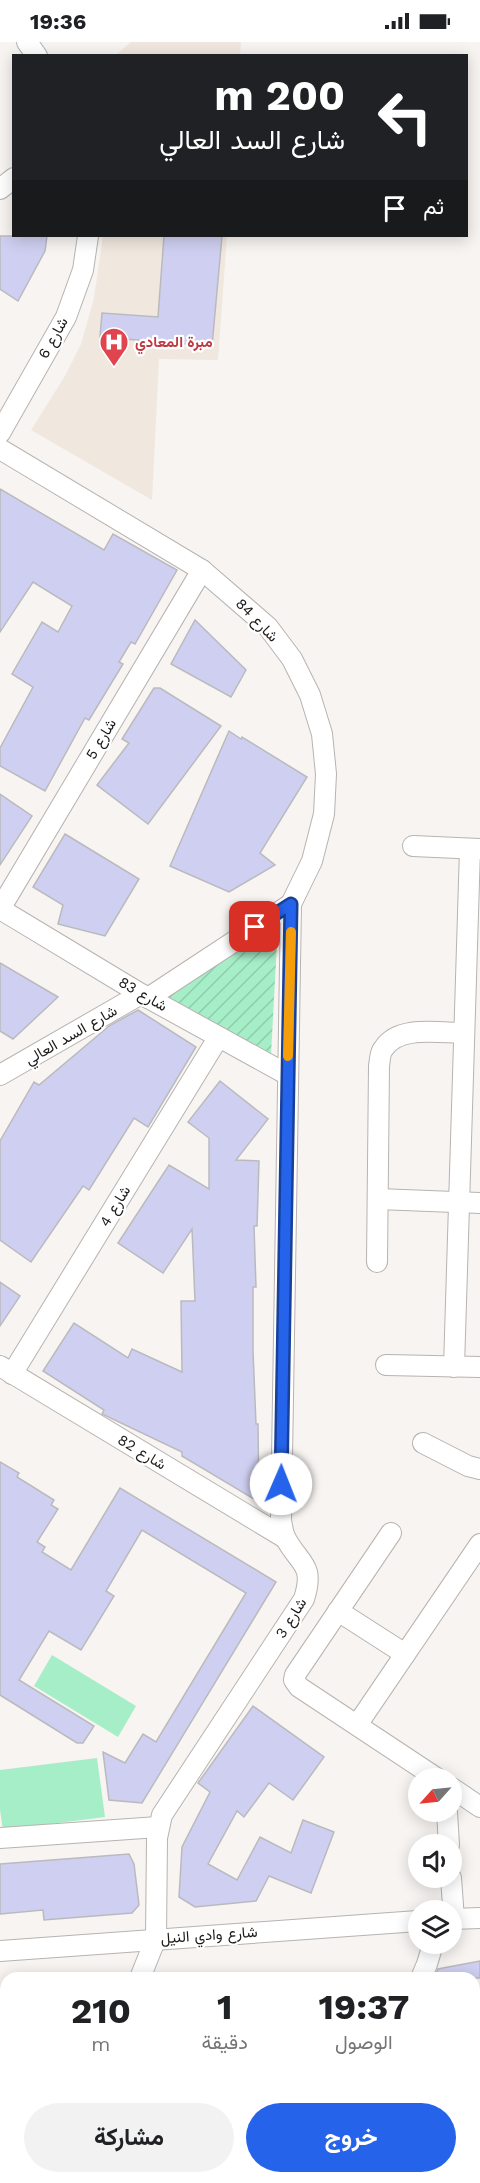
<!DOCTYPE html>
<html lang="ar">
<meta charset="utf-8">
<style>
body{margin:0;font-family:"Work Sans",Vazirmatn,sans-serif;background:#f2f2f2;color:#202124;direction:rtl;height:100vh;display:flex;flex-direction:column;font-size:22px;white-space:nowrap}
*{box-sizing:border-box;margin:0}
p{font-size:20px;color:#757577}
.icon{flex:none;width:33px;height:33px;fill:none;stroke:currentColor;stroke-width:2;stroke-linecap:round;stroke-linejoin:round}
.map{position:relative;flex:1;overflow:hidden;direction:ltr}
.panel{position:absolute;left:0px;top:1930px;width:480px;height:212px;display:flex;flex-direction:column;background:#fff;border-radius:18px 18px 0 0;box-shadow:0 3px 15px #0003;direction:rtl}
.panel>*{flex:none}
.hud{position:absolute;left:12px;top:12px;width:456px;height:183px;border-radius:0px;box-shadow:0 3px 15px #0003;direction:rtl;background:#202124;color:#fff;overflow:hidden}
.needle{width:39px;rotate:243deg}
.tools{position:absolute;left:408px;top:1726px;display:grid;gap:12px}
.tools a{display:grid;place-items:center;width:54px;height:54px;border-radius:50%;background:#fff;box-shadow:0 3px 15px #0003;font-size:30px}
.pin{position:absolute;display:grid;place-items:center;width:51px;height:51px;color:#fff;margin:-26px;border-radius:12px;box-shadow:0 3px 9px #0006}
.me{position:absolute;width:66px;margin:-33px;rotate:1deg;stroke-linejoin:round;filter:drop-shadow(0 0 4px #0008)}
.turn{display:flex;align-items:center;gap:21px;height:126px;padding:0 24px;font-size:27px}
.turn .icon{width:78px;height:78px;stroke-width:2.5}
.turn b{display:block;font-size:42px;line-height:51px}
.then{display:flex;align-items:center;height:57px;padding:0 24px;background:#0003;gap:12px;font-size:22px}
.eta{display:flex;justify-content:space-evenly;align-items:center;height:102px;text-align:center}
.eta b{font-size:36px;font-weight:700;line-height:42px}
.button{display:flex;gap:12px;margin-top:auto;padding:12px 24px}
.button a{flex:1;height:69px;border-radius:36px;background:#2563eb;color:#fff;font-size:24px;font-weight:700;line-height:69px;text-align:center}
.button a+a{background:#f2f2f2;color:#202124}
.status{display:flex;justify-content:space-between;align-items:center;height:42px;padding:0 30px;background:#fff;direction:ltr}
.status svg{height:16px;fill:currentColor}
.map>svg:first-child{display:block}
.built{fill:#f0e7de}
.grass{fill:#a6eec8}
.garden{fill:url(#garden-furrows)}
.building{fill:#cfcff1;stroke:#bababe;stroke-width:1.5}
.lines{fill:none;stroke-linecap:round;stroke-linejoin:round}
.minor-casing{stroke:#b7b3b0;stroke-width:22}
.minor{stroke:#fff;stroke-width:20}
.route-casing{stroke:#184099;stroke-width:15}
.route{stroke:#2563eb;stroke-width:10}
.slow{stroke:#f59e0b;stroke-width:10}
.labels{text-anchor:middle;dominant-baseline:central;stroke-width:4.5;stroke-linejoin:round;paint-order:stroke}
.street-label{font-size:15px;fill:#1b1a19;stroke:#fff}
.health-label{font-size:15px;font-weight:bold;fill:#be3a42;stroke:#fff;text-anchor:start}
</style>
<div class="status"><b>19:36</b><svg viewBox="0 0 49 12"><path d="M0 12V9h3v3zM5 12V6h3v6zM10 12V3h3v9zM15 12V0h3v12zM26 1h20v11H26zM47 4h2v5h-2z"/></svg></div>
<div class="map">
<svg width="480" height="2141" viewBox="0 0 480 2141">
<defs>
<pattern id="garden-furrows" width="10" height="10" patternUnits="userSpaceOnUse" patternTransform="scale(1.5)"><rect width="10" height="10" fill="#a6eec8"/><path d="M-1 1l2-2M0 10L10 0M9 11l2-2" fill="none" stroke="#8eccab"/></pattern>
</defs>
<rect width="100%" height="100%" fill="#f8f4f1"/>
<g class="built">
<polygon points="131,0 241,0 240,13 116,13"/>
<polygon points="103,194 227,194 218,318 159,317 152,458 31,388 65,334 81,302 94,256"/>
</g>
<g class="grass">
<polygon points="52,1613 136,1664 118,1695 34,1644"/>
<polygon points="97,1716 105,1775 3,1788 0,1768 0,1728"/>
</g>
<polygon class="garden" points="278,882 271,1013 168,955"/>
<g class="building">
<polygon points="0,194 47,194 45,209 18,259 0,247"/>
<polygon points="164,194 222,194 212,304 100,295 102,271 158,275"/>
<polygon points="0,447 104,508 113,492 177,528 135,602 131,600 119,620 123,622 89,678 85,676 45,749 0,724 0,706 33,645 12,632 42,580 58,590 72,564 33,540 0,590"/>
<polygon points="195,578 246,628 231,655 171,622"/>
<polygon points="154,646 160,646 221,684 148,782 97,743 129,701 122,697"/>
<polygon points="229,689 241,697 242,695 307,735 260,811 275,823 229,850 170,824"/>
<polygon points="0,752 32,774 0,823"/>
<polygon points="65,792 139,837 105,894 58,882 63,863 33,845"/>
<polygon points="0,921 58,955 13,997 0,989"/>
<polygon points="138,968 196,1005 148,1085 134,1076 89,1148 83,1144 31,1220 0,1198 0,1099 34,1040 39,1043 109,984"/>
<polygon points="220,1039 268,1077 236,1118 259,1119 257,1184 254,1184 256,1245 253,1245 253,1309 256,1382 258,1382 259,1460 182,1414 182,1410 102,1372 104,1368 43,1329 74,1281 128,1316 132,1307 182,1330 181,1259 195,1259 192,1187 163,1231 118,1201 169,1123 209,1147 209,1096 188,1080"/>
<polygon points="0,1240 20,1254 0,1284"/>
<polygon points="0,1420 19,1431 17,1435 54,1458 51,1463 58,1467 37,1500 45,1505 42,1510 71,1528 120,1446 276,1540 142,1761 109,1758 103,1710 125,1721 143,1692 156,1700 246,1551 142,1488 106,1549 114,1554 81,1608 49,1589 19,1638 94,1684 83,1701 77,1701 0,1653"/>
<polygon points="253,1664 324,1715 293,1758 269,1741 244,1775 237,1769 208,1822 237,1838 260,1795 291,1811 303,1778 334,1790 311,1851 269,1834 256,1859 195,1865 179,1855 182,1805 210,1750 198,1741"/>
<polygon points="129,1812 134,1822 139,1863 132,1871 44,1878 43,1868 0,1872 0,1822"/>
<polygon points="480,1919 480,1936 434,1936 438,1927"/>
</g>
<g class="lines">
<g class="minor-casing">
<g id="minor">
<polyline points="27,0 37,14"/>
<polyline points="0,147 14,136"/>
<polyline points="0,391 66,275 83,228 88,194"/>
<path d="M0,407l202,121 66,57 24,32 18,36 12,39 4,40 -2,40 -12,47 -21,43 -10,616c1,6 2,14 5,19 14,26 29,25 18,60l-142,216 -5,23 -1,100 -16,40"/>
<polyline points="413,804 480,807"/>
<polyline points="0,867 202,528"/>
<polyline points="0,867 141,952 288,1033"/>
<polyline points="148,956 291,862"/>
<polyline points="0,1033 141,952"/>
<polyline points="378,1157 480,1161"/>
<path d="M377,1220l2,-196c1,-6 1,-14 5,-18 15,-23 56,-15 80,-15"/>
<polyline points="386,1323 480,1325"/>
<polyline points="0,1324 285,1496"/>
<polyline points="454,1325 470,807"/>
<polyline points="12,1332 218,996"/>
<polyline points="423,1401 468,1424 480,1427"/>
<polyline points="391,1491 295,1633 294,1638 299,1645 438,1737"/>
<polyline points="338,1569 405,1612"/>
<polyline points="357,1683 480,1502"/>
<polyline points="452,1746 480,1765"/>
<polyline points="447,1770 449,1803"/>
<polyline points="0,1796 158,1785"/>
<polyline points="451,1836 454,1877"/>
<polyline points="452,1877 480,1876"/>
<polyline points="0,1909 418,1879"/>
<polyline points="421,1936 427,1922 433,1902"/>
<polyline points="412,2136 420,2141"/>
<polyline points="21,2141 24,2136"/>
<polyline points="298,2141 301,2136"/>
</g>
</g>
<use href="#minor" class="minor"/>
</g>
<g class="lines">
<g class="route-casing">
<polyline id="route" points="255,885 291,862 281,1442"/>
</g>
<use href="#route" class="route"/>
<polyline class="slow" points="288,1014 291,890"/>
</g>
<defs>
<g id="hospital-pin" transform="scale(1.5)"><path d="M0 17L-7.5 6A9.5 9.5 0 1 1 7.5 6Z" fill="#e0444e" stroke="#fff"/><path d="M-5-5h3v3.5h4V-5h3V5h-3V1.5h-4V5h-3Z" fill="#fff"/></g>
</defs>
<g fill-rule="evenodd">
<use href="#hospital-pin" x="114" y="300"/>
</g>
<g class="labels">
<g class="street-label">
<text transform="translate(53 296) rotate(-61)">شارع 6</text>
<text transform="translate(257 578) rotate(46)">شارع 84</text>
<text transform="translate(101 697) rotate(-59)">شارع 5</text>
<text transform="translate(143 952) rotate(30)">شارع 83</text>
<text transform="translate(71 993) rotate(-30)">شارع السد العالي</text>
<text transform="translate(115 1164) rotate(-59)">شارع 4</text>
<text transform="translate(142 1410) rotate(31)">شارع 82</text>
<text transform="translate(291 1576) rotate(-58)">شارع 3</text>
<text transform="translate(209 1893) rotate(-4)">شارع وادي النيل</text>
</g>
<g class="health-label">
<text x="135" y="300">مبرة المعادي</text>
</g>
</g>
</svg>
<div class="tools">
<a><svg class="needle" viewBox="-14 -14 28 28"><path d="M0-13l5 13h-10z" fill="#e53935"/><path d="M0 13l5-13h-10z" fill="#757577"/></svg></a>
<a><svg class="icon" aria-label="sound" viewBox="0 0 24 24"><path d="M4 9h4l5-4v14l-5-4H4zM17 9q2 3 0 6"/></svg></a>
<a><svg class="icon" aria-label="layers" viewBox="0 0 24 24"><path d="M12 4l9 5-9 5-9-5zM3 14l9 5 9-5"/></svg></a>
</div>
<div class="pin" style="left:255px;top:885px;background:#d93025"><svg class="icon" aria-label="arrive" viewBox="0 0 24 24"><path d="M6 21V4h12l-3 4 3 4H6"/></svg></div>
<svg class="me" style="left:281px;top:1442px" viewBox="-20 -20 40 40"><circle r="19" fill="#fff"/><path d="M0-13L10 11 0 6-10 11z" fill="#2563eb"/></svg>
<div class="hud">
<div class="turn"><svg class="icon" aria-label="left" viewBox="0 0 24 24"><path d="M17 20v-9H6M10 6l-5 5 5 5"/></svg><div><b>200 m</b>شارع السد العالي</div></div>
<div class="then">ثم<svg class="icon" aria-label="arrive" viewBox="0 0 24 24"><path d="M6 21V4h12l-3 4 3 4H6"/></svg></div>
</div>
<section class="panel">
<div class="eta">
<div><b>19:37</b><p>الوصول</p></div>
<div><b>1</b><p>دقيقة</p></div>
<div><b>210</b><p>m</p></div>
</div>
<div class="button"><a>خروج</a><a>مشاركة</a></div>
</section>
</div>
